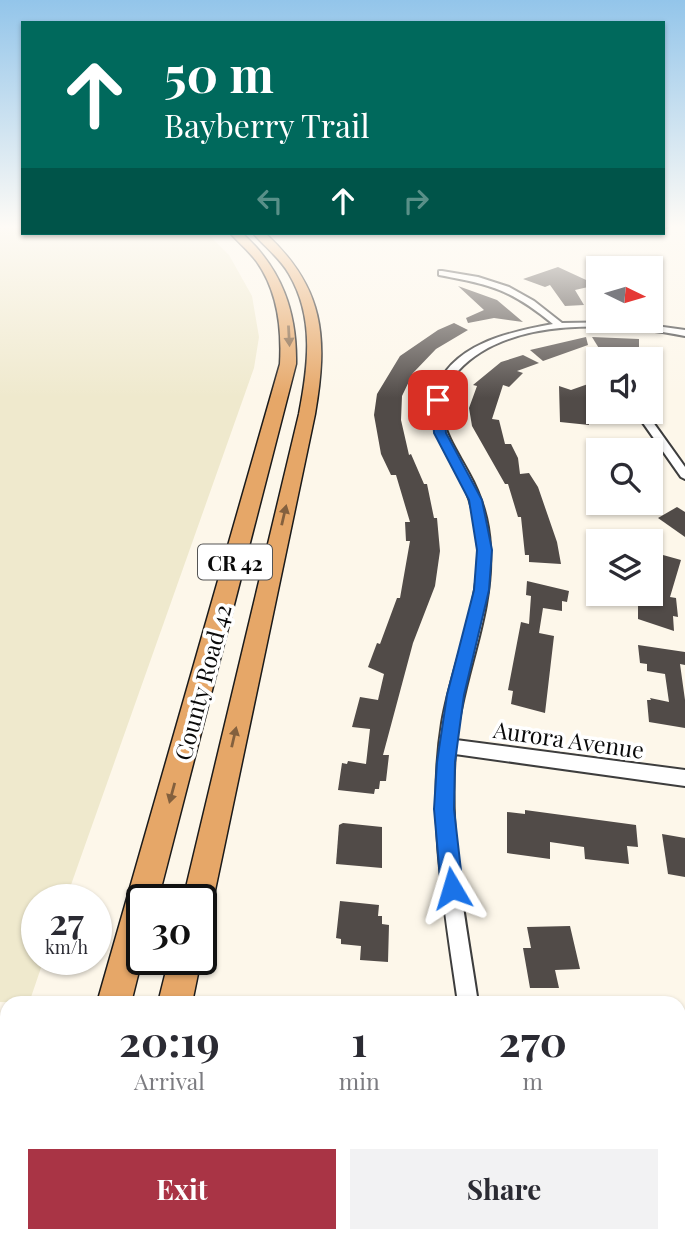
<!DOCTYPE html>
<style>
body{margin:0;font-family:"Playfair Display",serif;background:#f2f2f3;color:#2b2b33;height:100vh;display:flex;flex-direction:column;font-size:26px;white-space:nowrap}
*{box-sizing:border-box;margin:0}
p{font-size:23px;color:#7c7c81}
.icon{flex:none;width:38px;height:38px;fill:none;stroke:currentColor;stroke-width:2;stroke-linecap:round;stroke-linejoin:round}
.map{position:relative;flex:1;overflow:hidden}
.details{position:absolute;left:0px;top:996px;width:686px;height:247px;display:flex;flex-direction:column;background:#fff;border-radius:21px 21px 0 0;box-shadow:0 2px 5px #0004}
.details>*{flex:none}
.guide{position:absolute;left:21px;top:21px;width:644px;height:214px;border-radius:0px;box-shadow:0 2px 5px #0004;background:#00695c;color:#fff;overflow:hidden}
.needle{width:46px;rotate:95deg}
.fabs{position:absolute;left:586px;top:256px;display:grid;gap:14px}
.fabs a{display:grid;place-items:center;width:77px;height:77px;border-radius:0px;background:#fff;box-shadow:0 2px 5px #0004;font-size:35px}
.speed{position:absolute;left:21px;top:884px;display:flex;gap:14px;font-size:35px;font-weight:700;text-align:center}
.speed>*{display:grid;place-content:center;width:91px;height:91px;border-radius:50%;background:#fff;box-shadow:0 2px 5px #0004;line-height:1}
.speed small{font-size:18px;font-weight:400}
.speed .limit{border:4px solid #111;border-radius:10px;background:#fff;color:#111}
.pin{position:absolute;display:grid;place-items:center;width:60px;height:60px;color:#fff;margin:-30px;border-radius:14px;box-shadow:0 4px 10px #0006}
.me{position:absolute;width:77px;margin:-38px;rotate:353deg;stroke-linejoin:round;filter:drop-shadow(0 0 5px #0008)}
.turn{display:flex;align-items:center;gap:24px;height:147px;padding:0 28px;font-size:32px}
.turn .icon{width:91px;height:91px;stroke-width:2.5}
.turn b{display:block;font-size:49px;line-height:60px}
.lanes{display:flex;align-items:center;height:66px;padding:0 28px;background:#0003;justify-content:center;gap:35px;direction:ltr}
.lanes .off{opacity:.35}
.eta{display:flex;justify-content:space-evenly;align-items:center;height:119px;text-align:center}
.eta b{font-size:42px;font-weight:700;line-height:49px}
.button{display:flex;gap:14px;margin-top:auto;padding:14px 28px}
.button a{flex:1;height:80px;border-radius:0px;background:#a93445;color:#fff;font-size:28px;font-weight:700;line-height:80px;text-align:center}
.button a+a{background:#f2f2f3;color:#2b2b33}
.map>svg:first-child{display:block}
.farmland{fill:#efe9cd}
.building{fill:#514b48}
.lines{fill:none;stroke-linecap:round;stroke-linejoin:round}
.minor-casing{stroke:#3d3d3d;stroke-width:4}
.trunk-casing{stroke:#1b1b1b;stroke-width:3}
.minor{fill:#fff;fill-rule:evenodd}
.trunk{fill:#e6a768;fill-rule:evenodd}
.oneway{fill:#83603e}
.route{fill:#1a73e8;stroke:#114b97;stroke-width:2}
.labels{text-anchor:middle;dominant-baseline:central;stroke-width:7;stroke-linejoin:round;paint-order:stroke}
.shield{fill:#fff;stroke:#545454;stroke-width:2}
.shield-label{font-size:21px;font-weight:bold;fill:#0a0a0a}
.street-label{font-size:23px;fill:#0a0a0a;stroke:#fff}
</style>
<div class="map">
<svg width="685" height="1241" viewBox="0 0 685 1241">
<rect width="100%" height="100%" fill="#fdf7ea"/>
<polygon class="farmland" points="0,225 23,225 23,233 207,233 229,255 252,296 259,337 254,368 66,899 37,900 37,959 44,959 29,1003 0,1002"/>
<g class="building">
<polygon points="558,267 597,285 575,290 584,305 565,306 550,285 545,287 523,279"/>
<polygon points="458,286 497,300 523,322 494,318 468,323 466,318 484,310"/>
<polygon points="454,323 468,330 436,349 413,373 402,396 401,420 409,455 411,454 424,484 427,484 434,518 437,518 440,551 435,586 413,643 383,755 389,755 386,781 380,781 379,789 375,789 374,794 338,790 342,763 347,764 348,761 366,764 370,729 352,727 360,697 378,700 384,674 368,667 377,643 380,644 397,598 400,598 410,541 406,541 405,522 410,522 396,475 391,475 381,454 374,415 377,394 400,356 438,330"/>
<polygon points="586,337 588,345 543,361 530,350"/>
<polygon points="592,337 639,339 639,349 600,350"/>
<polygon points="523,355 539,363 517,371 523,373 509,387 503,385 492,419 499,420 505,444 511,444 518,458 520,474 529,473 538,487 557,542 561,564 529,562 529,555 525,555 521,517 518,517 508,484 505,484 472,426 469,408 477,386 473,385 501,362"/>
<polygon points="588,384 598,391 598,397 587,401 589,425 560,422 559,386 571,390"/>
<polygon points="677,507 685,512 685,537 658,518"/>
<polygon points="663,555 681,560 670,597 676,598 678,617 673,616 674,631 638,619 638,598 651,600 651,558 662,561"/>
<polygon points="527,581 569,591 567,602 562,601 562,611 543,608 539,633 554,636 545,713 511,704 513,691 508,690 521,622 529,624 531,596 526,595"/>
<polygon points="638,645 685,652 685,665 680,664 685,700 685,728 649,722 647,700 651,700 650,698 669,702 665,674 647,671 647,664 640,663"/>
<polygon points="525,810 636,825 638,847 627,846 629,864 585,859 584,847 550,842 550,859 507,853 507,812 525,814"/>
<polygon points="343,823 382,827 382,868 336,864 339,825"/>
<polygon points="662,834 685,838 685,877 668,874"/>
<polygon points="340,901 379,905 378,916 382,916 382,924 389,925 388,962 360,960 361,946 341,944 341,939 336,938"/>
<polygon points="570,926 580,969 555,970 559,988 530,988 523,948 531,948 527,927"/>
</g>
<g class="lines">
<g class="minor-casing">
<g id="minor">
<polygon points="663,225 672,225 663,228"/>
<path d="M442,271l36,6 31,10 25,14 28,22 65,-1 58,8v6c-67,-13 -176,-21 -227,35 -12,13 -18,30 -15,48 4,19 16,36 25,53 13,23 21,49 22,75 4,67 -27,128 -34,193l229,30v16l-230,-32c-7,83 11,167 23,249h-20c-13,-92 -31,-187 -16,-280 10,-60 38,-114 36,-176 -1,-19 -5,-39 -12,-57 -13,-30 -43,-63 -31,-98 16,-48 74,-60 118,-68 -43,-35 -61,-39 -114,-49v-4z"/>
<polygon points="646,417 650,418 685,467 685,479 681,477 641,420"/>
<polygon points="487,1236 511,1236 513,1241 487,1241"/>
</g>
</g>
<g class="trunk-casing">
<g id="trunk">
<path d="M230,233h12c40,36 55,79 54,131l-138,536h-16v59l-11,44h-34l183,-639c2,-36 -2,-72 -23,-102 -8,-11 -18,-19 -27,-29z"/>
<path d="M253,233h12c60,55 63,105 50,181l-102,486 -4,11 -8,3v-14h-18l116,-486c9,-47 16,-96 -10,-140 -9,-16 -24,-27 -36,-41z"/>
<polygon points="169,959 201,959 192,1003 158,1003"/>
<polygon points="30,1236 70,1236 68,1241 28,1241"/>
<polygon points="104,1236 144,1236 142,1241 102,1241"/>
</g>
</g>
<use href="#minor" class="minor"/>
<use href="#trunk" class="trunk"/>
</g>
<defs><path id="oneway-solid" d="M-6-.8H1V-3.2L6.5 0L1 3.2V.8H-6Z" transform="scale(1.75)"/></defs>
<g class="oneway">
<use href="#oneway-solid" transform="translate(289 336) rotate(87)"/>
<use href="#oneway-solid" transform="translate(284 515) rotate(-77)"/>
<use href="#oneway-solid" transform="translate(234 737) rotate(-77)"/>
<use href="#oneway-solid" transform="translate(172 793) rotate(105)"/>
</g>
<linearGradient id="sky" x2="0" y2="1"><stop stop-color="#93c5ea"/><stop offset="0.57" stop-color="#fefbf6"/><stop offset="1" stop-color="#fefbf6" stop-opacity="0"/></linearGradient>
<rect width="685" height="398" fill="url(#sky)"/>
<polygon class="route" points="438,396 443,400 446,433 482,500 492,550 489,590 464,695 455,762 454,809 463,888 460,896 452,899 444,896 441,888 434,809 437,762 447,695 474,590 477,550 469,500 434,433 432,400"/>
<g class="labels">
<rect class="shield" x="198" y="544.5" width="74" height="35" rx="5"/>
<g class="shield-label">
<text x="235" y="562">CR 42</text>
</g>
<g class="street-label">
<text transform="translate(202 682) rotate(-75)">County Road 42</text>
<text transform="translate(569 739) rotate(8)">Aurora Avenue</text>
</g>
</g>
</svg>
<div class="fabs">
<a><svg class="needle" viewBox="-14 -14 28 28"><path d="M0-13l5 13h-10z" fill="#e53935"/><path d="M0 13l5-13h-10z" fill="#7c7c81"/></svg></a>
<a><svg class="icon" aria-label="sound" viewBox="0 0 24 24"><path d="M4 9h4l5-4v14l-5-4H4zM17 9q2 3 0 6"/></svg></a>
<a><svg class="icon" aria-label="search" viewBox="0 0 24 24"><circle cx="10" cy="10" r="6"/><path d="M15 15l6 6"/></svg></a>
<a><svg class="icon" aria-label="layers" viewBox="0 0 24 24"><path d="M12 4l9 5-9 5-9-5zM3 14l9 5 9-5"/></svg></a>
</div>
<div class="speed"><div>27<small>km/h</small></div><div class="limit">30</div></div>
<div class="pin" style="left:438px;top:400px;background:#d93025"><svg class="icon" aria-label="arrive" viewBox="0 0 24 24"><path d="M6 21V4h12l-3 4 3 4H6"/></svg></div>
<svg class="me" style="left:452px;top:888px" viewBox="-20 -20 40 40"><path d="M0-17L14 15 0 8-14 15z" fill="#1a73e8" stroke="#fff" stroke-width="4"/></svg>
<div class="guide">
<div class="turn"><svg class="icon" aria-label="ahead" viewBox="0 0 24 24"><path d="M12 20V5M6 11l6-6 6 6"/></svg><div><b>50 m</b>Bayberry Trail</div></div>
<div class="lanes"><svg class="icon off" aria-label="left" viewBox="0 0 24 24"><path d="M17 20v-9H6M10 6l-5 5 5 5"/></svg><svg class="icon" aria-label="ahead" viewBox="0 0 24 24"><path d="M12 20V5M6 11l6-6 6 6"/></svg><svg class="icon off" aria-label="right" viewBox="0 0 24 24"><path d="M7 20v-9h11M14 6l5 5-5 5"/></svg></div>
</div>
<section class="details">
<div class="eta">
<div><b>20:19</b><p>Arrival</p></div>
<div><b>1</b><p>min</p></div>
<div><b>270</b><p>m</p></div>
</div>
<div class="button"><a>Exit</a><a>Share</a></div>
</section>
</div>
